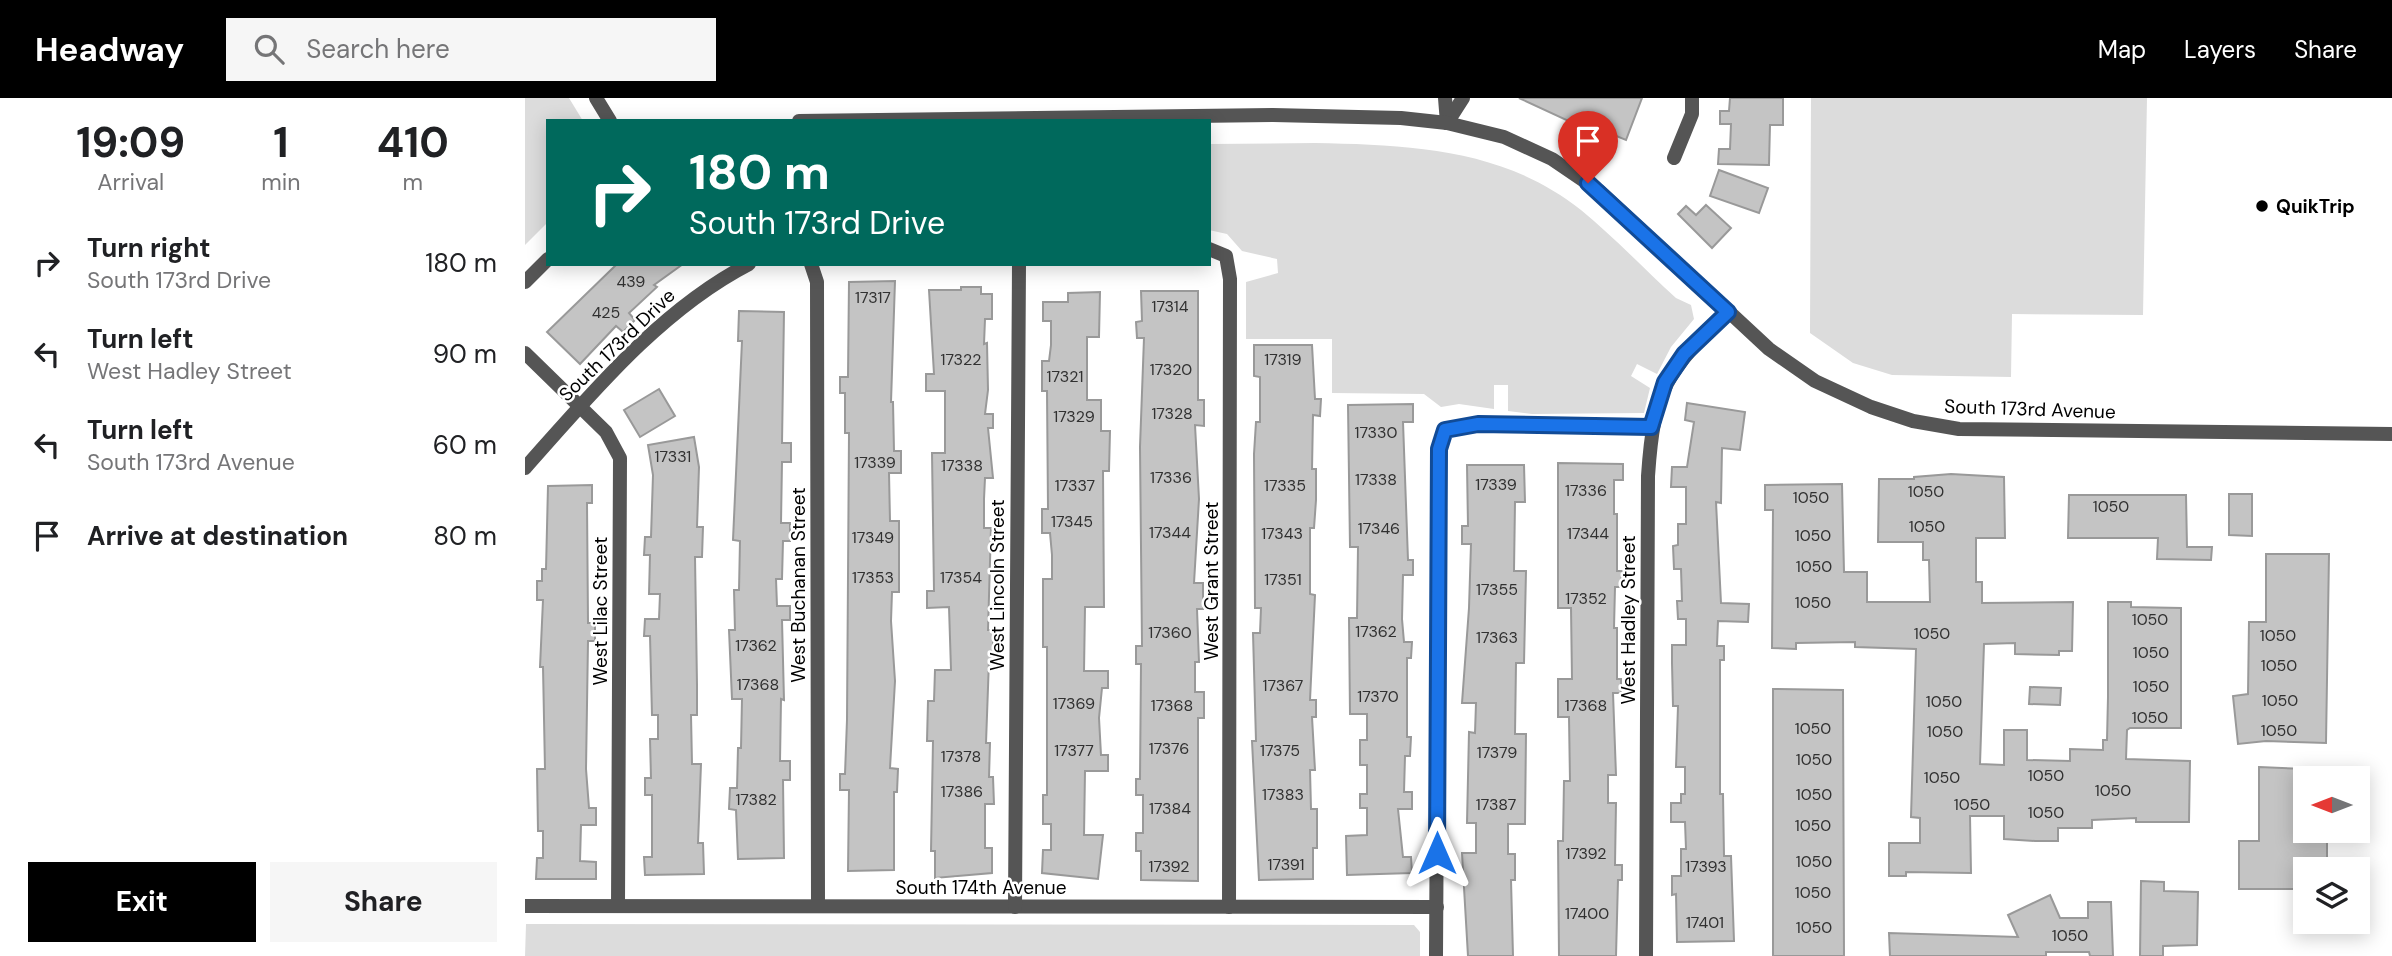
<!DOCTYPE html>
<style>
body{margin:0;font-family:"DM Sans",sans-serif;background:#f6f6f6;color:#202124;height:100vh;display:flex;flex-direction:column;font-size:26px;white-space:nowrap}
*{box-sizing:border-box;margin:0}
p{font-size:23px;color:#757577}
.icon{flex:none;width:38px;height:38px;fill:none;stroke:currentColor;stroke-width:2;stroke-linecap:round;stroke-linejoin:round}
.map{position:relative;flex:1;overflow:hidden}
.side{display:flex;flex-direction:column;background:#fff;width:525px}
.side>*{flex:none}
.top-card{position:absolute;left:21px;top:21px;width:665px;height:147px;border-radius:0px;box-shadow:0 4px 18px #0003;background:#00695c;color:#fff;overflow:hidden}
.needle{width:46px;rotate:270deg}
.buttons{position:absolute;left:1768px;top:668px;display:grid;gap:14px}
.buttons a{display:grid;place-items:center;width:77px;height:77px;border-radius:0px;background:#fff;box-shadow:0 4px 18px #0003;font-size:35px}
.pin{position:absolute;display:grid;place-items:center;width:60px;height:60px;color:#fff;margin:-72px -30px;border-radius:50% 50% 50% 0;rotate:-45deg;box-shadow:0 0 7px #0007}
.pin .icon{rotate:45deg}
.me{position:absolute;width:77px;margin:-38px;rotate:0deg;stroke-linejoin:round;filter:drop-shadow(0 0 5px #0008)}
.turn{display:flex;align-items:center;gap:24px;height:147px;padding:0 28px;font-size:32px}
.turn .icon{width:91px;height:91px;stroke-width:2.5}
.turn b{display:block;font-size:49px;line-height:60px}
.eta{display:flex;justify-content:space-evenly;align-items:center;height:119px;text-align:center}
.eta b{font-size:42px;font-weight:700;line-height:49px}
.cta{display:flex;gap:14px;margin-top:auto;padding:14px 28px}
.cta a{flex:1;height:80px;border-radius:0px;background:#000;color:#fff;font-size:28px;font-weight:700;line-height:80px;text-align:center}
.cta a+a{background:#f6f6f6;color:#202124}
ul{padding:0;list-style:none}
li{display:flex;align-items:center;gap:21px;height:91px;padding:0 28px}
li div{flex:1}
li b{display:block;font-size:26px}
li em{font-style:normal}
header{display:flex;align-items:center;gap:42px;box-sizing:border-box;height:98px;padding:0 35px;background:#000;color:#fff}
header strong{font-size:33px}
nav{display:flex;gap:38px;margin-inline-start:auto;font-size:24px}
.search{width:490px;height:63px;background:#f6f6f6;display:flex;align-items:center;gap:18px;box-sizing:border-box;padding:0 24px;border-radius:0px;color:#757577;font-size:26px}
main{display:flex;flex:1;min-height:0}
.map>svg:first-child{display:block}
.green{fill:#dcdcdc}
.building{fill:#c4c4c4;stroke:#999;stroke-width:2}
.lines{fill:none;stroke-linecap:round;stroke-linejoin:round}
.minor{stroke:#555;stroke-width:14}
.tertiary{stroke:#555;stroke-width:14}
.route-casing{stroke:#114b97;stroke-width:18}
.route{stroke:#1a73e8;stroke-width:12}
.poi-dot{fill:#000;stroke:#fff;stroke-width:2.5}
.labels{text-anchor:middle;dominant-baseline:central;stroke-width:5;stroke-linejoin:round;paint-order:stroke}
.number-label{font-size:16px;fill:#313131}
.poi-label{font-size:19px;font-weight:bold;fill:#000;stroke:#fff;text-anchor:start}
.street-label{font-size:19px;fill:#000;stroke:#fff}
</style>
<header>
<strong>Headway</strong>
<div class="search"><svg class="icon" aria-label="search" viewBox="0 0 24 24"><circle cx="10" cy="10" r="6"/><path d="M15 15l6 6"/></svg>Search here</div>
<nav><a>Map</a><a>Layers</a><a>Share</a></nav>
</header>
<main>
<section class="side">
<div class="eta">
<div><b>19:09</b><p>Arrival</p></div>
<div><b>1</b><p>min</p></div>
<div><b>410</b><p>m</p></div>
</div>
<ul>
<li><svg class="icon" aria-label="right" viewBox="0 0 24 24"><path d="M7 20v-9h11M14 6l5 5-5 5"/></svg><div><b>Turn right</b><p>South 173rd Drive</p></div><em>180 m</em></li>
<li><svg class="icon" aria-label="left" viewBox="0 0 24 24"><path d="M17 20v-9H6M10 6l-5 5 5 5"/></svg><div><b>Turn left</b><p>West Hadley Street</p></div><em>90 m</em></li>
<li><svg class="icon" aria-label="left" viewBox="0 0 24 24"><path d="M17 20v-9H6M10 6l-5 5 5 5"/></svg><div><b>Turn left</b><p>South 173rd Avenue</p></div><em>60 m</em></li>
<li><svg class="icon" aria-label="arrive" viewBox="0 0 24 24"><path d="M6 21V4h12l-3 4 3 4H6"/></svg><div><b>Arrive at destination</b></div><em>80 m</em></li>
</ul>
<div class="cta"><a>Exit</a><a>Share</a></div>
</section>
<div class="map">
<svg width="1867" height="858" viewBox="0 0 1867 858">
<rect width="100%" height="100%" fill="#fff"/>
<g class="green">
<polygon points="0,0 44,0 58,23 23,23 23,124 0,147"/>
<polygon points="1286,0 1622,0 1618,217 1487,216 1486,279 1367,277 1328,265 1285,235"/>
<path d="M790,45c95,2 188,5 266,67 33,27 63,59 95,88l15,7 3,14 -23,28 -14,27 -20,-10 -6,12 19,12 -6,25 -112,1 -24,-3v-26h-14v24l-35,-5 -18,3 -17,-13 -92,-1v-54h-86v-57l32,-9 -1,-14 -35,-8 -15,-17 -18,-4v-86z"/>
<polygon points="1,826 889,827 895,834 895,858 0,858"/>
</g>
<g class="building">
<polygon points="994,0 1117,0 1101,42 1067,28 1065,33"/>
<polygon points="1205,0 1258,0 1258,27 1245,27 1244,67 1193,66 1194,51 1205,51 1206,26 1195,26 1195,13 1204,13"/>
<polygon points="1194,72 1243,90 1234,115 1185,98"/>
<polygon points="1181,107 1206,130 1187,150 1153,116 1161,108 1171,117"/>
<polygon points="92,166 158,166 129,187 132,189 104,215 110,222 98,234 91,228 55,266 22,234"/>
<polygon points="370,183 366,304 368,304 369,353 376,353 376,375 364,375 365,423 374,423 374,494 367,494 366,523 370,583 365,670 373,671 372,694 369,694 369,772 323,773 324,692 315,692 315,676 320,676 322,622 324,335 320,335 320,295 315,295 315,279 323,279 324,184"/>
<polygon points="436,189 456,189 456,196 467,196 467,221 460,221 459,246 462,245 463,292 460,316 468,316 468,330 463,330 468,380 460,380 459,401 459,430 466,430 463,532 468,532 468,562 464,562 461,645 465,645 464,679 468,679 469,706 460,706 460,750 467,750 467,775 410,780 410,753 406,753 408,643 402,643 403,603 409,603 410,572 426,572 424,509 402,510 402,493 409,493 407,355 420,355 420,293 401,293 401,276 409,276 404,192 436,192"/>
<polygon points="616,193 673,193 673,302 679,302 679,328 670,327 674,401 669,485 678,485 678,511 672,511 674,564 670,564 670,594 679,594 679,620 673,620 673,783 616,782 616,753 611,753 611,735 618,735 618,697 611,697 611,681 615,681 616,566 611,566 611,548 617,548 615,349 619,240 612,240 611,224 617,223"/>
<polygon points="575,194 574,239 562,239 562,302 576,302 576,333 585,333 584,373 578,373 579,509 560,509 559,573 583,573 583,590 577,590 574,620 576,657 583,657 583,673 560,673 559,737 578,737 573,781 517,775 518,752 526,752 526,726 518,726 518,697 522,697 522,549 518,549 518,481 527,481 527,457 525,435 517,435 517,411 523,411 522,293 517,293 517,263 524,263 526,247 526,223 518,223 518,204 543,204 543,195"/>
<polygon points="214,213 259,214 257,345 266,345 266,364 257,364 256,425 265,425 265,443 258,443 257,481 251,481 252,508 265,508 265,522 257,522 259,602 256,601 255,663 265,663 265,682 258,682 259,760 213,761 211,712 204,711 205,690 212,690 213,650 216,650 217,601 207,601 204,532 210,532 209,492 214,492 215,443 208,442 217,243 213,243"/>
<polygon points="729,247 787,247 790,301 796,301 795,318 788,317 787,371 791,371 791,402 789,430 785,430 785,496 790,497 785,602 791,602 791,619 787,619 790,672 785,672 786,711 792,711 792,750 788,750 788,781 734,782 727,643 731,643 728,535 735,535 736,510 730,510 729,356 731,324 735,324 735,279 729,278"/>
<polygon points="134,291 150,318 115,339 99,312"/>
<polygon points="1162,305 1220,314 1215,352 1197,350 1196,405 1191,404 1196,505 1224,506 1223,524 1193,523 1192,548 1199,548 1199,562 1195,562 1195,696 1198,696 1199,758 1206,758 1209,843 1152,844 1151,796 1147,797 1147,778 1156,778 1156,751 1161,751 1160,724 1146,724 1146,705 1156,705 1156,696 1160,696 1160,669 1151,669 1153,608 1148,608 1147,565 1147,547 1161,547 1161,521 1153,521 1152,503 1157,503 1156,471 1149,471 1148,448 1153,447 1153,426 1161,426 1161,389 1146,389 1147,369 1162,369 1169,324 1160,322"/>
<polygon points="888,306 888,324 878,324 883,462 888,462 888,477 878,477 877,521 879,544 887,544 886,560 882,560 882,639 886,639 885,658 880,658 879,694 887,694 887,711 873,711 878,759 886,759 887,775 822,777 821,738 842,737 842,710 835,710 835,696 842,696 842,667 835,667 835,642 842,642 842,616 825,616 824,520 832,520 833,449 825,449 823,307"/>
<polygon points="169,339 174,369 172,429 178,429 177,459 170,459 172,587 172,617 166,617 167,666 176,666 173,745 178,745 179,776 120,777 119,759 127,759 127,697 120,697 120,680 126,680 125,641 133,641 133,617 127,617 125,538 119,538 120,521 134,521 135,496 124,496 125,457 119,457 120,439 126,439 128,377 123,347"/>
<polygon points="1033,365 1098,366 1098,382 1089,382 1089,416 1092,416 1092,473 1097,473 1096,489 1090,489 1089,530 1092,530 1092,581 1096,581 1096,595 1088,595 1091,677 1083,677 1083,705 1091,705 1090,767 1097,767 1097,782 1093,782 1091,858 1034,858 1033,743 1038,743 1039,683 1045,683 1044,619 1033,619 1033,581 1047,581 1046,510 1033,510"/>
<polygon points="942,367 999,367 1000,404 990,404 989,473 1001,473 999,565 991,565 990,636 1001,636 1000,726 983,726 983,756 990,756 990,782 986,782 988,858 943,858 937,755 951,755 951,725 942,725 944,634 950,635 951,605 937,605 944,510 946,446 937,446 937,428 943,428"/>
<polygon points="1426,376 1479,379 1480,440 1451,440 1451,484 1457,484 1457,505 1548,504 1547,553 1534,553 1534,557 1490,556 1490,545 1459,546 1455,666 1479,667 1479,632 1502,632 1502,662 1545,663 1545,651 1578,652 1578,642 1582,642 1583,599 1583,504 1606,504 1606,509 1656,510 1656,630 1605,630 1602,632 1601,661 1665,663 1664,724 1611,724 1611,720 1567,722 1567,730 1533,730 1533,743 1510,743 1479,741 1479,718 1445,718 1446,775 1381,774 1381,778 1364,778 1364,745 1395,745 1395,720 1386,719 1391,551 1330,549 1330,544 1271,545 1271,551 1247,550 1248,412 1240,412 1240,387 1317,386 1319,474 1342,474 1342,504 1405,504 1404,462 1398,462 1398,444 1353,444 1354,381 1389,381 1389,379"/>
<polygon points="67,387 67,405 62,405 63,525 70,525 70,543 63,543 61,671 64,710 71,710 71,727 56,727 55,763 71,764 71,781 11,781 12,760 18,760 18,733 13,733 12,671 20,671 18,569 15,569 18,502 12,502 12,483 17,483 17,471 21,471 23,388"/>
<polygon points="1704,396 1727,396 1727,438 1704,437"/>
<polygon points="1544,397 1661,397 1662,449 1687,449 1686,462 1632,461 1633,440 1543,440"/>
<polygon points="1741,456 1804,456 1801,645 1741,643 1713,646 1708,598 1723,596 1724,524 1741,524"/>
<polygon points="1505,589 1536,590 1535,607 1504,606"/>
<polygon points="1248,591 1318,592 1319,858 1248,858"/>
<polygon points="1734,669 1780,671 1780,739 1802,739 1802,772 1780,772 1780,791 1714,791 1714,743 1734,743"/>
<polygon points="1616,783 1639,784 1639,793 1673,794 1672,847 1638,848 1638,858 1615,858"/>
<polygon points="1525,797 1535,820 1563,820 1563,804 1586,804 1588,858 1565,858 1564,854 1521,854 1521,858 1365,858 1364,835 1493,839 1483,817"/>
</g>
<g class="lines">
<g class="minor">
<polyline points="920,0 922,25"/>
<polyline points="922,25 938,0"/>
<polyline points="1149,60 1167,16 1167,0"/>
<polyline points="684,151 701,158 705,181 704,809"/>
<polyline points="286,166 292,184 293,808"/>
<polyline points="0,255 81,334 95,360 93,808"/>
<path d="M0,370c66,-74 135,-158 224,-204"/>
<polyline points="0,808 912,809"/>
<polyline points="490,809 494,166"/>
<polyline points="911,858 914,351 920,332 953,326 1126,329"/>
<path d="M1121,858l2,-480c6,-88 18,-104 80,-164"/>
</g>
<g class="tertiary">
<polyline points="71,0 85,23"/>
<polyline points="274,23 748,17 876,20 922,25 979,39 1027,61 1074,93 1244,251 1290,283 1346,309 1388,323 1434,331 1867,336"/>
<polyline points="0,184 23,161"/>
</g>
</g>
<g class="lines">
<g class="route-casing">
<polyline id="route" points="912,755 914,351 920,332 953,326 1126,329 1140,284 1159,256 1203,214 1063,85"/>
</g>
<use href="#route" class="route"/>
</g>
<circle class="poi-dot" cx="1737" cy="108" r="7"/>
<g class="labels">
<g class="number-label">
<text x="106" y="183">439</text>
<text x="348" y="199">17317</text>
<text x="645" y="208">17314</text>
<text x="81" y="214">425</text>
<text x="436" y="261">17322</text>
<text x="758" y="261">17319</text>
<text x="646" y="271">17320</text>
<text x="540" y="278">17321</text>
<text x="647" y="315">17328</text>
<text x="549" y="318">17329</text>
<text x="851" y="334">17330</text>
<text x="148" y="358">17331</text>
<text x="350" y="364">17339</text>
<text x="437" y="367">17338</text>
<text x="646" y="379">17336</text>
<text x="851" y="381">17338</text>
<text x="971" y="386">17339</text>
<text x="550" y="387">17337</text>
<text x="760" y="387">17335</text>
<text x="1061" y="392">17336</text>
<text x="1401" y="393">1050</text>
<text x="1286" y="399">1050</text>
<text x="1586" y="408">1050</text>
<text x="547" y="423">17345</text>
<text x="1402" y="428">1050</text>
<text x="854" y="430">17346</text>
<text x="645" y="434">17344</text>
<text x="757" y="435">17343</text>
<text x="1063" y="435">17344</text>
<text x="1288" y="437">1050</text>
<text x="348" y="439">17349</text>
<text x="1289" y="468">1050</text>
<text x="348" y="479">17353</text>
<text x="436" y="479">17354</text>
<text x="758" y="481">17351</text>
<text x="972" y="491">17355</text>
<text x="1061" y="500">17352</text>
<text x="1288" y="504">1050</text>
<text x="1625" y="521">1050</text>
<text x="851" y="533">17362</text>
<text x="645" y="534">17360</text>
<text x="1407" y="535">1050</text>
<text x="1753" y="537">1050</text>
<text x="972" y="539">17363</text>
<text x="231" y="547">17362</text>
<text x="1626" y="554">1050</text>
<text x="1754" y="567">1050</text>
<text x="233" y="586">17368</text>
<text x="758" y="587">17367</text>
<text x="1626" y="588">1050</text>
<text x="853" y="598">17370</text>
<text x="1755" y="602">1050</text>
<text x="1419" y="603">1050</text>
<text x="549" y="605">17369</text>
<text x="647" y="607">17368</text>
<text x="1061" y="607">17368</text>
<text x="1625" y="619">1050</text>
<text x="1288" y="630">1050</text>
<text x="1754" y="632">1050</text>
<text x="1420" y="633">1050</text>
<text x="644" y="650">17376</text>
<text x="549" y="652">17377</text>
<text x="755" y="652">17375</text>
<text x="972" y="654">17379</text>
<text x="436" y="658">17378</text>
<text x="1289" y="661">1050</text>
<text x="1521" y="677">1050</text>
<text x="1417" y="679">1050</text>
<text x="1588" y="692">1050</text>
<text x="437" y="693">17386</text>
<text x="758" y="696">17383</text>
<text x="1289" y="696">1050</text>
<text x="231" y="701">17382</text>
<text x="971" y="706">17387</text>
<text x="1447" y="706">1050</text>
<text x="645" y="710">17384</text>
<text x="1521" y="714">1050</text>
<text x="1288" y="727">1050</text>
<text x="1061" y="755">17392</text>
<text x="1289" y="763">1050</text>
<text x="761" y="766">17391</text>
<text x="644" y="768">17392</text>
<text x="1181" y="768">17393</text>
<text x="1288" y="794">1050</text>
<text x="1062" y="815">17400</text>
<text x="1180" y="824">17401</text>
<text x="1289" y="829">1050</text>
<text x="1545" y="837">1050</text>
</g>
<g class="poi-label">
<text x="1751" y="108">QuikTrip</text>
</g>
<g class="street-label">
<text transform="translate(92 247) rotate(-44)">South 173rd Drive</text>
<text transform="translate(1505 311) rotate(2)">South 173rd Avenue</text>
<text transform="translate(686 483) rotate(-90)">West Grant Street</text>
<text transform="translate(273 487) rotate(-90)">West Buchanan Street</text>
<text transform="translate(472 487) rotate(-90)">West Lincoln Street</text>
<text transform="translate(75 513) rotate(-90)">West Lilac Street</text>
<text transform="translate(1103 522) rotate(-90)">West Hadley Street</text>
<text x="456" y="789">South 174th Avenue</text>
</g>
</g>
</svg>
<div class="buttons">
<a><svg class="needle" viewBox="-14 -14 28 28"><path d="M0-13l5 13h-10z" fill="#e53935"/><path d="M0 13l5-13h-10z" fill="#757577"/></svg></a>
<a><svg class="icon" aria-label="layers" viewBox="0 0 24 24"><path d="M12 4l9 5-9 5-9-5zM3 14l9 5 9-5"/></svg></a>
</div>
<div class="pin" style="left:1063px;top:85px;background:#d93025"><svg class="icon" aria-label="arrive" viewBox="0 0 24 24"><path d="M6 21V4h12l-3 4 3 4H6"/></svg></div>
<svg class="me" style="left:912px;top:755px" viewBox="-20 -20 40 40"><path d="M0-17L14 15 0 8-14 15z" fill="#1a73e8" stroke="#fff" stroke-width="4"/></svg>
<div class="top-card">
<div class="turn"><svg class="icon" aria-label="right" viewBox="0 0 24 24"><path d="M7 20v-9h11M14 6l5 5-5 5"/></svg><div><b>180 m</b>South 173rd Drive</div></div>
</div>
</div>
</main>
